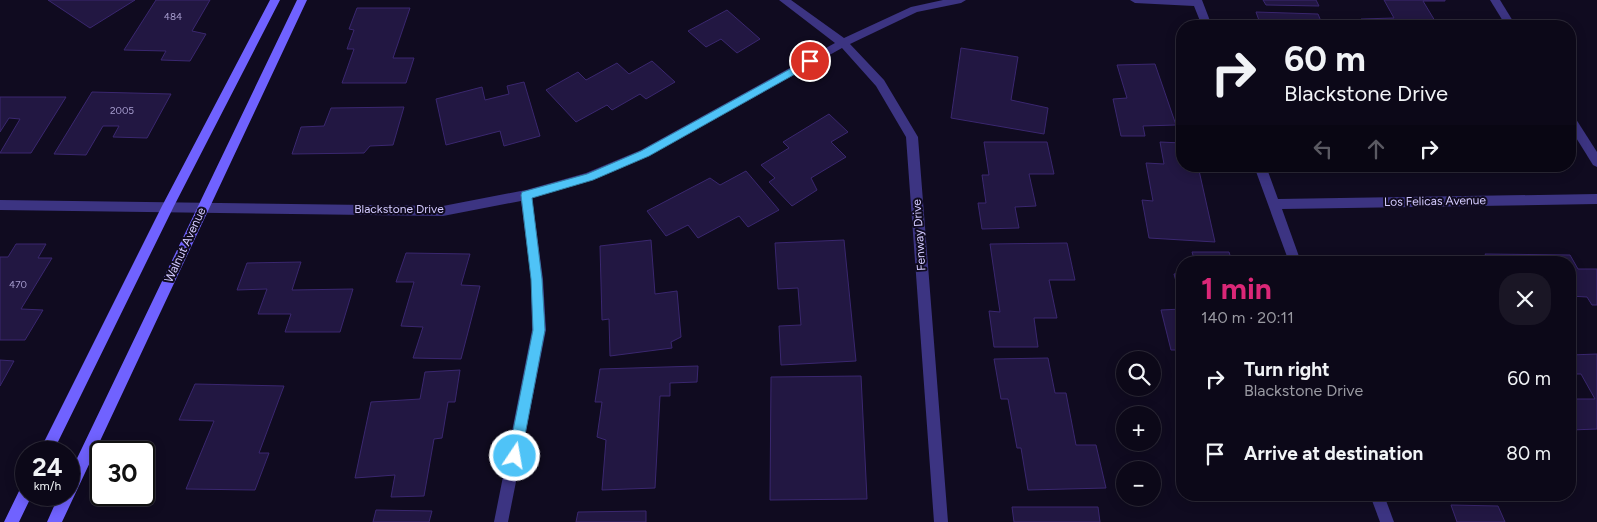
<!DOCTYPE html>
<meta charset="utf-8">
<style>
body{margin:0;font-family:Figtree,sans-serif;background:#1a1625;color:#f1f3f6;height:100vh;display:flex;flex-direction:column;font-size:19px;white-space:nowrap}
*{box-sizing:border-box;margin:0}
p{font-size:16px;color:#9a9aa2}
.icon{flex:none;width:28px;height:28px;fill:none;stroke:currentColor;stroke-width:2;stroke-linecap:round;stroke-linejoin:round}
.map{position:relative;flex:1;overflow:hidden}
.panel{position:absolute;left:1176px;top:256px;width:400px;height:245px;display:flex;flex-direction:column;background:#0c0818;border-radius:20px;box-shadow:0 2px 12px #0003,0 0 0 1px #2c2937}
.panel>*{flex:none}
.hud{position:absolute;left:1176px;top:20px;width:400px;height:152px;border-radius:20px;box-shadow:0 2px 12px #0003,0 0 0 1px #2c2937;background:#0c0818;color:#f1f3f6;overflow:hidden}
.controls{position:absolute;left:1116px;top:351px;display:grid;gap:10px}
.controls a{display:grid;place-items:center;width:45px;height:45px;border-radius:50%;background:#0c0818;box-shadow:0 2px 12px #0003,0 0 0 1px #2c2937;font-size:25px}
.speed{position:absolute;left:15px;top:441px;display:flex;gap:10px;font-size:25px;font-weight:700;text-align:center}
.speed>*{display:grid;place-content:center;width:65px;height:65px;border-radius:50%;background:#0c0818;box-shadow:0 2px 12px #0003,0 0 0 1px #2c2937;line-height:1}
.speed small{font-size:12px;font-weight:400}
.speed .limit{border:2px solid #111;border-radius:8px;background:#fff;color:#111}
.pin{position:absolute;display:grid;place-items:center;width:42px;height:42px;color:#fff;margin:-21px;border:2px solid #fff;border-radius:50%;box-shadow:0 1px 5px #0007}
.me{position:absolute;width:55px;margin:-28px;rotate:12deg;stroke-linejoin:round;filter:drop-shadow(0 0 4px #0008)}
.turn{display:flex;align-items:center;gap:18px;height:105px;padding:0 25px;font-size:22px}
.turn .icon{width:65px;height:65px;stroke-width:2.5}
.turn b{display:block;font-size:35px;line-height:42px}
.lanes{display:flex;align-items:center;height:48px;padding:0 25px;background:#0003;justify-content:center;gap:25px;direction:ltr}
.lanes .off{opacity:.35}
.round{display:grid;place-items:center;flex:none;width:52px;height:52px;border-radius:20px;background:#1a1625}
.overview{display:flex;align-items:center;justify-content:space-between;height:85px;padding:0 25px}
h1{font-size:30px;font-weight:700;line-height:38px;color:#db2777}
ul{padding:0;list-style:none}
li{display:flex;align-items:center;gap:15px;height:75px;padding:0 25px}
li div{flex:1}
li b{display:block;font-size:19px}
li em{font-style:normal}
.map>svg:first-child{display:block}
.building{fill:#221742;stroke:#3a276f}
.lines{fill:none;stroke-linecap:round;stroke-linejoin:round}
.street{fill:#3c3482;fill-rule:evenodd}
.secondary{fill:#7062ff;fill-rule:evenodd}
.route{fill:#4fc3f7;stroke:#337fa1}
.labels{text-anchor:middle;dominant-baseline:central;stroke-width:4;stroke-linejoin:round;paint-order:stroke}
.number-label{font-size:10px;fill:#a89ed0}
.street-label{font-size:12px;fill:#d4cbff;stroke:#100b20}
</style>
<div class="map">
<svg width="1597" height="522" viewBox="0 0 1597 522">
<rect width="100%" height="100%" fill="#100b20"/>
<g class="building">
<polygon points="48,0 135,0 90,28"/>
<polygon points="156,0 210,0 192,31 206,34 190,61 161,60 166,51 124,50"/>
<polygon points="1263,0 1316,0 1319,6 1266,5"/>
<polygon points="1384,0 1445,0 1445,1 1423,1 1438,26 1365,26 1361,19 1394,18"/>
<polygon points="357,8 410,8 393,58 414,58 406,83 342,83 354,49 347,49 354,30 349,29"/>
<polygon points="727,10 760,39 737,53 721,39 706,47 688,31"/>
<polygon points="1256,12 1318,14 1323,26 1261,26"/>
<polygon points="961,48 1018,57 1011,100 1048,108 1044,134 951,118"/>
<polygon points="652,61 675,82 646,99 640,94 612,110 607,105 576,122 546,90 578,72 586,80 617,63 629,74"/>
<polygon points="1155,64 1176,125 1143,126 1145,136 1121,136 1113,99 1127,98 1117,65"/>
<polygon points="524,82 540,136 504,146 500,131 446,145 436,99 482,87 485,100 509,94 507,86"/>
<polygon points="92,92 171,94 147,138 113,137 119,126 103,126 86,155 54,154"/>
<polygon points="0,97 66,97 31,153 0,153 20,119 9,118 0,132"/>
<polygon points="404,107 393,145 370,146 364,153 292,154 301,127 324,126 331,108"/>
<polygon points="829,114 848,132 831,142 846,157 811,178 817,190 792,206 769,182 775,178 761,165 789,148 783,142"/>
<polygon points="984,142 1047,142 1054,174 1029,174 1036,206 1015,207 1019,228 982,229 978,203 986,203 982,175 989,175"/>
<polygon points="1160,142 1182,143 1182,166 1198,166 1215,242 1149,238 1142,200 1153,201 1146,163 1164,164"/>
<polygon points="746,171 779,210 748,227 739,216 698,238 688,225 666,236 647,211 710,178 720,185"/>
<polygon points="651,240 655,294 677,291 681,337 671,342 672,348 610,356 609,319 602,320 600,246"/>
<polygon points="844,240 856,361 781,365 779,326 801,325 798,288 778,289 775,243"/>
<polygon points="1067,243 1075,280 1049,280 1057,318 1034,318 1038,347 994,347 989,311 1000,312 990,244"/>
<polygon points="16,244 46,244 38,258 52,258 21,309 43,310 25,340 0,340 0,257 8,257"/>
<polygon points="1192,252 1229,252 1232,262 1195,262"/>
<polygon points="406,253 470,254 461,285 480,286 461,359 413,358 423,327 401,326 414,282 396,282"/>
<polygon points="1485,254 1570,255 1578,269 1597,269 1597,305 1592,305 1587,297 1570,296 1570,262 1489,262"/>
<polygon points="1381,256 1384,262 1350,262 1348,257"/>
<polygon points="301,262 292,290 353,289 340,332 285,332 291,314 258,314 267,289 237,290 247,263"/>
<polygon points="1182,273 1182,304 1174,274"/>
<polygon points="1182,309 1182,350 1171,350 1161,310"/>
<polygon points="1597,354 1597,429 1571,430 1570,399 1595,399 1581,374 1574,374 1570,367 1570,355"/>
<polygon points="1048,358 1055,393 1066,393 1076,445 1096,445 1106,488 1028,490 1021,448 1017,448 1008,399 1001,399 994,359"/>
<polygon points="0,360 14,361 0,386"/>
<polygon points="698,366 697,382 670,383 670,396 660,396 655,488 602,490 606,440 597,437 602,402 595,402 600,369"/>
<polygon points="460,370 455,402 448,402 442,438 434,439 424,496 391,497 395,475 355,478 371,402 420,399 425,372"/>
<polygon points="861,376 867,499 770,500 771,377"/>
<polygon points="195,384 284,386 259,453 269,453 255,490 186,489 214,421 179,420"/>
<polygon points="1451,505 1498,506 1505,522 1457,522"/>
<polygon points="1012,507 1098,507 1100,522 1014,522"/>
<polygon points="376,510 432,511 429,522 373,522"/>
<polygon points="646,511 646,522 576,522 578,512"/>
</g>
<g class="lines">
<g class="street">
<polygon points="779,0 791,0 844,38 911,7 943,0 966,0 961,3 917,12 850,44 884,80 918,137 948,522 934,522 906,137 876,86 842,48 649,156 593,180 532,198 543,279 546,330 508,522 494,522 532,330 531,279 521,201 443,216 0,210 0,200 443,206 526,190 586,173 641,150 835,43"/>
<polygon points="1130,0 1202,0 1212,26 1202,26 1194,6 1135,3"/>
<polygon points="1490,0 1500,0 1516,26 1506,26"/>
<polygon points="1570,115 1574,116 1597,152 1597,167 1593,165 1570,128"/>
<polygon points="1254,166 1266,166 1278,199 1597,194 1597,204 1282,209 1301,262 1289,262"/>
<polygon points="1370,495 1384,495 1394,522 1380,522"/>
</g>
<g class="secondary">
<polygon points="270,0 280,0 174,206 53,452 39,452 162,206"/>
<polygon points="297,0 307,0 62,522 47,522 59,495 69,495 69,475"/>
<polygon points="26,485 26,495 32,495 19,522 4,522 21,487"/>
</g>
</g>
<polygon class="route" points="810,58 813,59 813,64 649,156 593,180 532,198 542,279 545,330 521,456 519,460 515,462 510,460 508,456 533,330 531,279 521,195 522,192 587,174 641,151"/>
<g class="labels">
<g class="number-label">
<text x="173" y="16">484</text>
<text x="122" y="110">2005</text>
<text x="18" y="284">470</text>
</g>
<g class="street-label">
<text transform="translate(1435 201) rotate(-1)">Los Felicas Avenue</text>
<text x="399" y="209">Blackstone Drive</text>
<text transform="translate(919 235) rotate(-94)">Fenway Drive</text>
<text transform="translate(185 245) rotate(-65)">Walnut Avenue</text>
</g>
</g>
</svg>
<div class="controls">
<a><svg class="icon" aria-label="search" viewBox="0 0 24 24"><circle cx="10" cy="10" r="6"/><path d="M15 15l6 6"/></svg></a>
<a>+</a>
<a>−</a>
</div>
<div class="speed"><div>24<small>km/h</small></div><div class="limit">30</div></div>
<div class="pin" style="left:810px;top:61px;background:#d93025"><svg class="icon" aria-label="arrive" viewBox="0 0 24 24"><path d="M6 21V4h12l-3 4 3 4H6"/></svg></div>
<svg class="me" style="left:515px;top:456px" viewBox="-20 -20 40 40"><circle r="17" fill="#4fc3f7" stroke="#fff" stroke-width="3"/><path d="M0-11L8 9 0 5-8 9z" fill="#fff"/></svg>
<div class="hud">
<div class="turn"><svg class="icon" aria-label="right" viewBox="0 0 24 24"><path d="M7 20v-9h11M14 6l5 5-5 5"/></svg><div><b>60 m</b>Blackstone Drive</div></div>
<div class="lanes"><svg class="icon off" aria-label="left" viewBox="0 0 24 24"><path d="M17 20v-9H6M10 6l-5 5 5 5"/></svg><svg class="icon off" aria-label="ahead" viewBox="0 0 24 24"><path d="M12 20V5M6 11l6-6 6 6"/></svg><svg class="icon" aria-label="right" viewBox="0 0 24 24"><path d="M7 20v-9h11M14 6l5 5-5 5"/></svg></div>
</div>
<section class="panel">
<div class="overview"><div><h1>1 min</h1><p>140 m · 20:11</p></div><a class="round"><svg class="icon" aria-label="close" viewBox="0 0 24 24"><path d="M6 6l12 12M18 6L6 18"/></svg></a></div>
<ul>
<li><svg class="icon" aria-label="right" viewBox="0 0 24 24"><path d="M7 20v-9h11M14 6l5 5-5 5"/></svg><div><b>Turn right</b><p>Blackstone Drive</p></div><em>60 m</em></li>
<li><svg class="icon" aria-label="arrive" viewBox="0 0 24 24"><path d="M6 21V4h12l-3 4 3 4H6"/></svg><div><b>Arrive at destination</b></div><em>80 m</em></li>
</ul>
</section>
</div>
